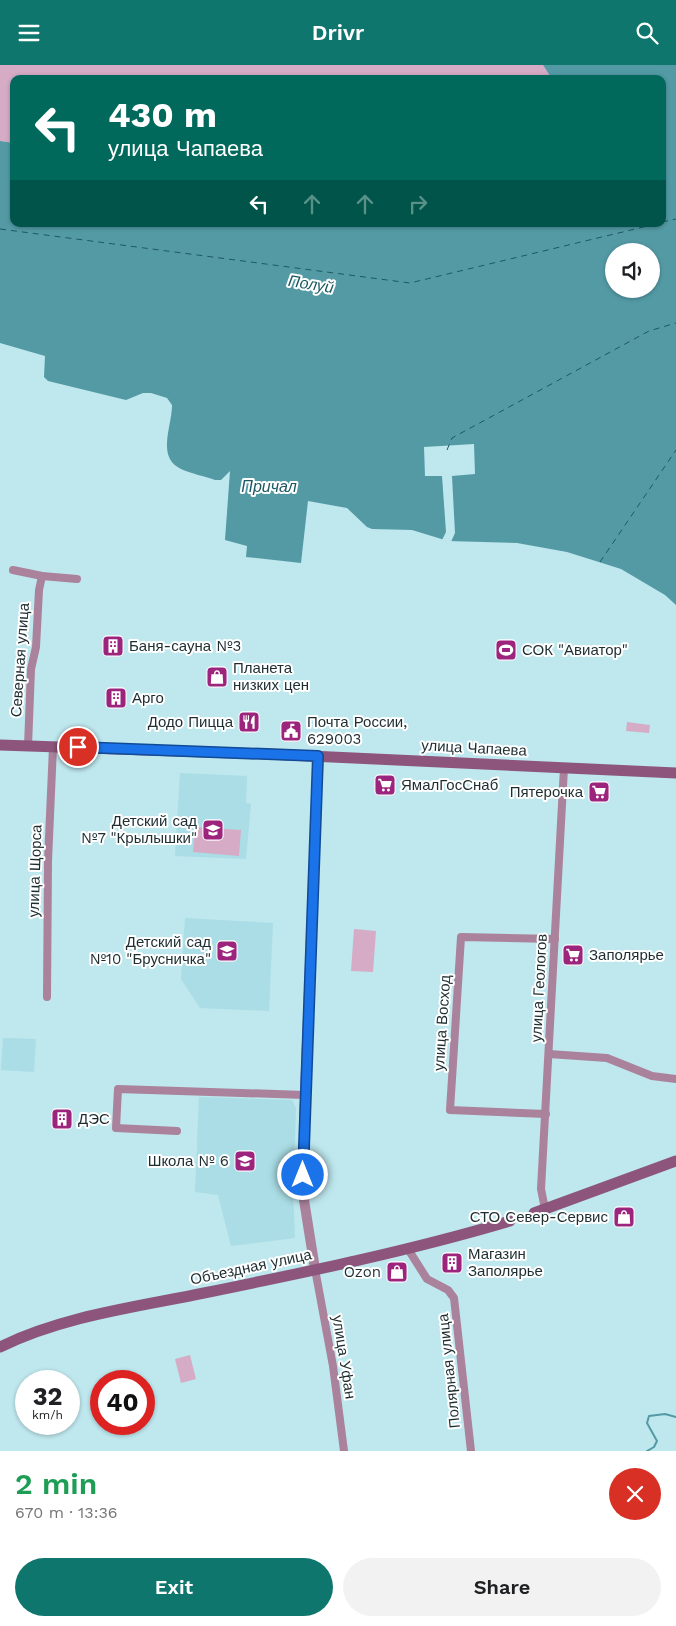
<!DOCTYPE html>
<meta charset="utf-8">
<style>
body{margin:0;font-family:"Work Sans",sans-serif;background:#f2f2f2;color:#202124;height:100vh;display:flex;flex-direction:column;font-size:19px;white-space:nowrap}
*{box-sizing:border-box;margin:0}
p{font-size:16px;color:#757577}
.icon{flex:none;width:28px;height:28px;fill:none;stroke:currentColor;stroke-width:2;stroke-linecap:round;stroke-linejoin:round}
.map{position:relative;height:1386px;overflow:hidden}
.drawer{display:flex;flex-direction:column;background:#fff;flex:1}
.drawer>*{flex:none}
.top-card{position:absolute;left:10px;top:10px;width:656px;height:152px;border-radius:10px;box-shadow:0 1px 4px #0004;background:#00695c;color:#fff;overflow:hidden}
.controls{position:absolute;left:605px;top:178px;display:grid;gap:10px}
.controls a{display:grid;place-items:center;width:55px;height:55px;border-radius:50%;background:#fff;box-shadow:0 1px 4px #0004;font-size:25px}
.speed{position:absolute;left:15px;top:1305px;display:flex;gap:10px;font-size:25px;font-weight:700;text-align:center}
.speed>*{display:grid;place-content:center;width:65px;height:65px;border-radius:50%;background:#fff;box-shadow:0 1px 4px #0004;line-height:1}
.speed small{font-size:12px;font-weight:400}
.speed .limit{border:8px solid #d22;background:#fff;color:#111}
.pin{position:absolute;display:grid;place-items:center;width:42px;height:42px;color:#fff;margin:-21px;border:2px solid #fff;border-radius:50%;box-shadow:0 1px 5px #0007}
.me{position:absolute;width:55px;margin:-28px;rotate:0deg;stroke-linejoin:round;filter:drop-shadow(0 0 4px #0008)}
.turn{display:flex;align-items:center;gap:18px;height:105px;padding:0 15px;font-size:22px}
.turn .icon{width:65px;height:65px;stroke-width:2.5}
.turn b{display:block;font-size:35px;line-height:42px}
.lanes{display:flex;align-items:center;height:48px;padding:0 15px;background:#0003;justify-content:center;gap:25px;direction:ltr}
.lanes .off{opacity:.35}
.round{display:grid;place-items:center;flex:none;width:52px;height:52px;border-radius:26px;background:#f2f2f2}
.head{display:flex;align-items:center;justify-content:space-between;height:85px;padding:0 15px}
h1{font-size:30px;font-weight:600;line-height:38px;color:#1e9e55}
.action{display:flex;gap:10px;margin-top:auto;padding:10px 15px}
.action a{flex:1;height:58px;border-radius:30px;background:#0f766e;color:#fff;font-size:20px;font-weight:600;line-height:58px;text-align:center}
.action a+a{background:#f2f2f2;color:#202124}
header{display:flex;justify-content:space-between;align-items:center;height:65px;padding:0 15px;background:#0f766e;color:#fff;font-size:22px;font-weight:600}
.map>svg:first-child{display:block}
.built{fill:#aadde5}
.green{fill:#d6abc6}
.water{fill:#539aa5;fill-rule:evenodd}
.pier{fill:#bee7ee}
.lines{fill:none;stroke-linecap:round;stroke-linejoin:round}
.stream{stroke:#539aa5;stroke-width:2}
.ferry{stroke:#1d5962;stroke-width:1;stroke-dasharray:6 5;stroke-linecap:butt}
.minor{stroke:#aa829b;stroke-width:8}
.tertiary{stroke:#aa829b;stroke-width:10}
.secondary{stroke:#8d557b;stroke-width:11}
.route-casing{stroke:#114b97;stroke-width:12}
.route{stroke:#1a73e8;stroke-width:9}
.labels{text-anchor:middle;dominant-baseline:central;stroke-width:4;stroke-linejoin:round;paint-order:stroke}
.poi-label{font-size:15px;fill:#1d2d30;stroke:#fff;text-anchor:start}
.street-label{font-size:15px;fill:#1d2d30;stroke:#fff}
.water-label{font-size:16px;font-style:italic;fill:#1d5962;stroke:#fff}
</style>
<header><svg class="icon" aria-label="menu" viewBox="0 0 24 24"><path d="M4 6h16M4 12h16M4 18h16"/></svg>Drivr<svg class="icon" aria-label="search" viewBox="0 0 24 24"><circle cx="10" cy="10" r="6"/><path d="M15 15l6 6"/></svg></header>
<div class="map">
<svg width="676" height="1386" viewBox="0 0 676 1386">
<rect width="100%" height="100%" fill="#bee7ee"/>
<g class="built">
<polygon points="180,708 247,711 246,738 251,739 246,794 175,791"/>
<polygon points="185,853 273,858 269,946 200,943 181,914"/>
<polygon points="3,973 36,974 34,1007 1,1005"/>
<polygon points="199,1032 292,1035 296,1043 293,1128 295,1173 231,1181 218,1130 195,1127"/>
</g>
<g class="green">
<polygon points="0,0 543,0 552,14 14,14 14,78 0,76"/>
<polygon points="627,657 650,660 649,668 626,666"/>
<polygon points="195,762 241,765 239,791 193,787"/>
<polygon points="354,864 376,866 373,907 351,906"/>
<polygon points="190,1290 196,1314 181,1318 175,1294"/>
</g>
<path class="water" d="M543,0h133v540l-11,-10 -44,-26 -54,-17 -50,-9 -69,-2 -36,-11 -40,-1 -5,-2 -20,-19 -39,-7 -7,62 -55,-6 1,-11 -22,-6 5,-69 -9,9h-6c-11,-4 -23,-6 -34,-11 -25,-12 -9,-42 -9,-64l-5,-7 -16,-5h-8l-17,7 -78,-19 -4,-4 1,-21 -45,-13v-202l14,2v81h648v-145h-110zM614,186h37v38h-37z"/>
<polygon class="pier" points="474,379 475,409 452,411 455,468 450,479 441,477 446,467 442,411 425,411 424,382"/>
<g class="lines">
<polyline class="stream" points="647,1386 654,1382 657,1376 647,1358 649,1351 665,1349 676,1352"/>
<g class="ferry">
<polyline points="662,157 676,154"/>
<polyline points="0,164 410,218 656,159"/>
<polyline points="447,385 452,373 649,266 676,258"/>
<polyline points="600,497 676,385"/>
</g>
<g class="minor">
<polyline points="13,505 42,511 77,514"/>
<polyline points="28,681 31,604 36,582 39,525 42,511"/>
<polyline points="47,932 48,796 53,682"/>
<polyline points="549,989 607,993 652,1011 676,1014"/>
<polyline points="546,1049 450,1045 461,872 555,874"/>
<polyline points="177,1066 116,1063 118,1024 305,1030"/>
<polyline points="545,1144 541,1124 564,703"/>
<polyline points="408,1184 427,1214 448,1225 454,1233 471,1386"/>
<polyline points="315,1204 333,1301 344,1386"/>
</g>
<polyline class="tertiary" points="315,1204 304,1135 304,1055 318,691"/>
<g class="secondary">
<polyline points="0,680 267,689 676,708"/>
<polyline points="534,1148 676,1096"/>
<path d="M0,1282c63,-31 136,-40 204,-54 103,-21 205,-42 306,-72"/>
</g>
</g>
<g class="lines">
<g class="route-casing">
<polyline id="route" points="78,682 318,691 303,1110"/>
</g>
<use href="#route" class="route"/>
</g>
<defs>
<g id="building-square" transform="scale(1.125)"><rect x="-9" y="-9" width="18" height="18" rx="4" fill="#9c247d" stroke="#fff"/><path d="M-4-6H4V6H1V3H-1V6H-4ZM-2.5-4.3h1.7v1.8h-1.7ZM.8-4.3h1.7v1.8H.8ZM-2.5-1h1.7V.8h-1.7ZM.8-1h1.7V.8H.8Z" fill="#fff"/></g>
<g id="stadium-square" transform="scale(1.125)"><rect x="-9" y="-9" width="18" height="18" rx="4" fill="#9c247d" stroke="#fff"/><path d="M0-5a6.5 5 0 1 0 0 10a6.5 5 0 1 0 0-10ZM-3.5-1.8h7v3.6h-7Z" fill="#fff"/></g>
<g id="shop-square" transform="scale(1.125)"><rect x="-9" y="-9" width="18" height="18" rx="4" fill="#9c247d" stroke="#fff"/><path d="M-5-2.5h2.3a2.7 3.5 0 0 1 5.4 0H5L5.5 6h-11ZM-1.5-2.5h3a1.5 2.3 0 0 0-3 0Z" fill="#fff"/></g>
<g id="restaurant-square" transform="scale(1.125)"><rect x="-9" y="-9" width="18" height="18" rx="4" fill="#9c247d" stroke="#fff"/><path d="M-5-6h1v4h1v-4h1v4h1v-4h1v5L-1.5 .5V6h-2V.5L-5-1ZM5-6V6H3V1.5H1.5Q1.5-4 5-6Z" fill="#fff"/></g>
<g id="civic-square" transform="scale(1.125)"><rect x="-9" y="-9" width="18" height="18" rx="4" fill="#9c247d" stroke="#fff"/><path d="M-.6-6.5H3V-4.5H.6V-3L4-1V1h2V6H-6V1h2V-1L-.6-3ZM-1.2 2.5V6h2.4V2.5Z" fill="#fff"/></g>
<g id="supermarket-square" transform="scale(1.125)"><rect x="-9" y="-9" width="18" height="18" rx="4" fill="#9c247d" stroke="#fff"/><path d="M-6-5.5h2.5l.6 2H6L4.5 2H-2.5L-4.4-4H-6ZM-1.5 3.2a1.3 1.3 0 1 0 .1 0ZM3 3.2a1.3 1.3 0 1 0 .1 0Z" fill="#fff"/></g>
<g id="school-square" transform="scale(1.125)"><rect x="-9" y="-9" width="18" height="18" rx="4" fill="#9c247d" stroke="#fff"/><path d="M0-5L7-2L0 1L-7-2ZM-4 1L0 2.5L4 1V4Q0 6-4 4Z" fill="#fff"/></g>
</defs>
<g fill-rule="evenodd">
<use href="#building-square" x="113" y="581"/>
<use href="#stadium-square" x="506" y="585"/>
<use href="#shop-square" x="217" y="612"/>
<use href="#building-square" x="116" y="633"/>
<use href="#restaurant-square" x="249" y="657"/>
<use href="#civic-square" x="291" y="666"/>
<use href="#supermarket-square" x="385" y="720"/>
<use href="#supermarket-square" x="599" y="727"/>
<use href="#school-square" x="213" y="765"/>
<use href="#school-square" x="227" y="886"/>
<use href="#supermarket-square" x="573" y="890"/>
<use href="#building-square" x="62" y="1054"/>
<use href="#school-square" x="245" y="1096"/>
<use href="#shop-square" x="624" y="1152"/>
<use href="#building-square" x="452" y="1198"/>
<use href="#shop-square" x="397" y="1207"/>
</g>
<g class="labels">
<g class="poi-label">
<text x="129" y="581">Баня-сауна №3</text>
<text x="522" y="585">СОК "Авиатор"</text>
<text x="233" y="603">Планета<tspan x="233" dy="17">низких цен</tspan></text>
<text x="132" y="633">Арго</text>
<text x="233" y="657" text-anchor="end">Додо Пицца</text>
<text x="307" y="657">Почта России,<tspan x="307" dy="17">629003</tspan></text>
<text x="401" y="720">ЯмалГосСнаб</text>
<text x="583" y="727" text-anchor="end">Пятерочка</text>
<text x="197" y="756" text-anchor="end">Детский сад<tspan x="197" dy="17">№7 "Крылышки"</tspan></text>
<text x="211" y="877" text-anchor="end">Детский сад<tspan x="211" dy="17">№10 "Брусничка"</tspan></text>
<text x="589" y="890">Заполярье</text>
<text x="78" y="1054">ДЭС</text>
<text x="229" y="1096" text-anchor="end">Школа № 6</text>
<text x="608" y="1152" text-anchor="end">СТО Север-Сервис</text>
<text x="468" y="1189">Магазин<tspan x="468" dy="17">Заполярье</tspan></text>
<text x="381" y="1207" text-anchor="end">Ozon</text>
</g>
<g class="street-label">
<text transform="translate(20 595) rotate(-86)">Северная улица</text>
<text transform="translate(474 683) rotate(3)">улица Чапаева</text>
<text transform="translate(35 806) rotate(-88)">улица Щорса</text>
<text transform="translate(539 923) rotate(-87)">улица Геологов</text>
<text transform="translate(442 958) rotate(-86)">улица Восход</text>
<text transform="translate(251 1202) rotate(-12)">Объездная улица</text>
<text transform="translate(344 1292) rotate(81)">улица Уфан</text>
<text transform="translate(449 1306) rotate(-96)">Полярная улица</text>
</g>
<g class="water-label">
<text transform="translate(311 219) rotate(9)">Полуй</text>
<text x="269" y="421">Причал</text>
</g>
</g>
</svg>
<div class="controls">
<a><svg class="icon" aria-label="sound" viewBox="0 0 24 24"><path d="M4 9h4l5-4v14l-5-4H4zM17 9q2 3 0 6"/></svg></a>
</div>
<div class="speed"><div>32<small>km/h</small></div><div class="limit">40</div></div>
<div class="pin" style="left:78px;top:682px;background:#d93025"><svg class="icon" aria-label="arrive" viewBox="0 0 24 24"><path d="M6 21V4h12l-3 4 3 4H6"/></svg></div>
<svg class="me" style="left:303px;top:1110px" viewBox="-20 -20 40 40"><circle r="17" fill="#1a73e8" stroke="#fff" stroke-width="3"/><path d="M0-11L8 9 0 5-8 9z" fill="#fff"/></svg>
<div class="top-card">
<div class="turn"><svg class="icon" aria-label="left" viewBox="0 0 24 24"><path d="M17 20v-9H6M10 6l-5 5 5 5"/></svg><div><b>430 m</b>улица Чапаева</div></div>
<div class="lanes"><svg class="icon" aria-label="left" viewBox="0 0 24 24"><path d="M17 20v-9H6M10 6l-5 5 5 5"/></svg><svg class="icon off" aria-label="ahead" viewBox="0 0 24 24"><path d="M12 20V5M6 11l6-6 6 6"/></svg><svg class="icon off" aria-label="ahead" viewBox="0 0 24 24"><path d="M12 20V5M6 11l6-6 6 6"/></svg><svg class="icon off" aria-label="right" viewBox="0 0 24 24"><path d="M7 20v-9h11M14 6l5 5-5 5"/></svg></div>
</div>
</div>
<section class="drawer">
<div class="head"><div><h1>2 min</h1><p>670 m · 13:36</p></div><a class="round" style="background:#d93025;color:#fff"><svg class="icon" aria-label="close" viewBox="0 0 24 24"><path d="M6 6l12 12M18 6L6 18"/></svg></a></div>
<div class="action"><a>Exit</a><a>Share</a></div>
</section>
